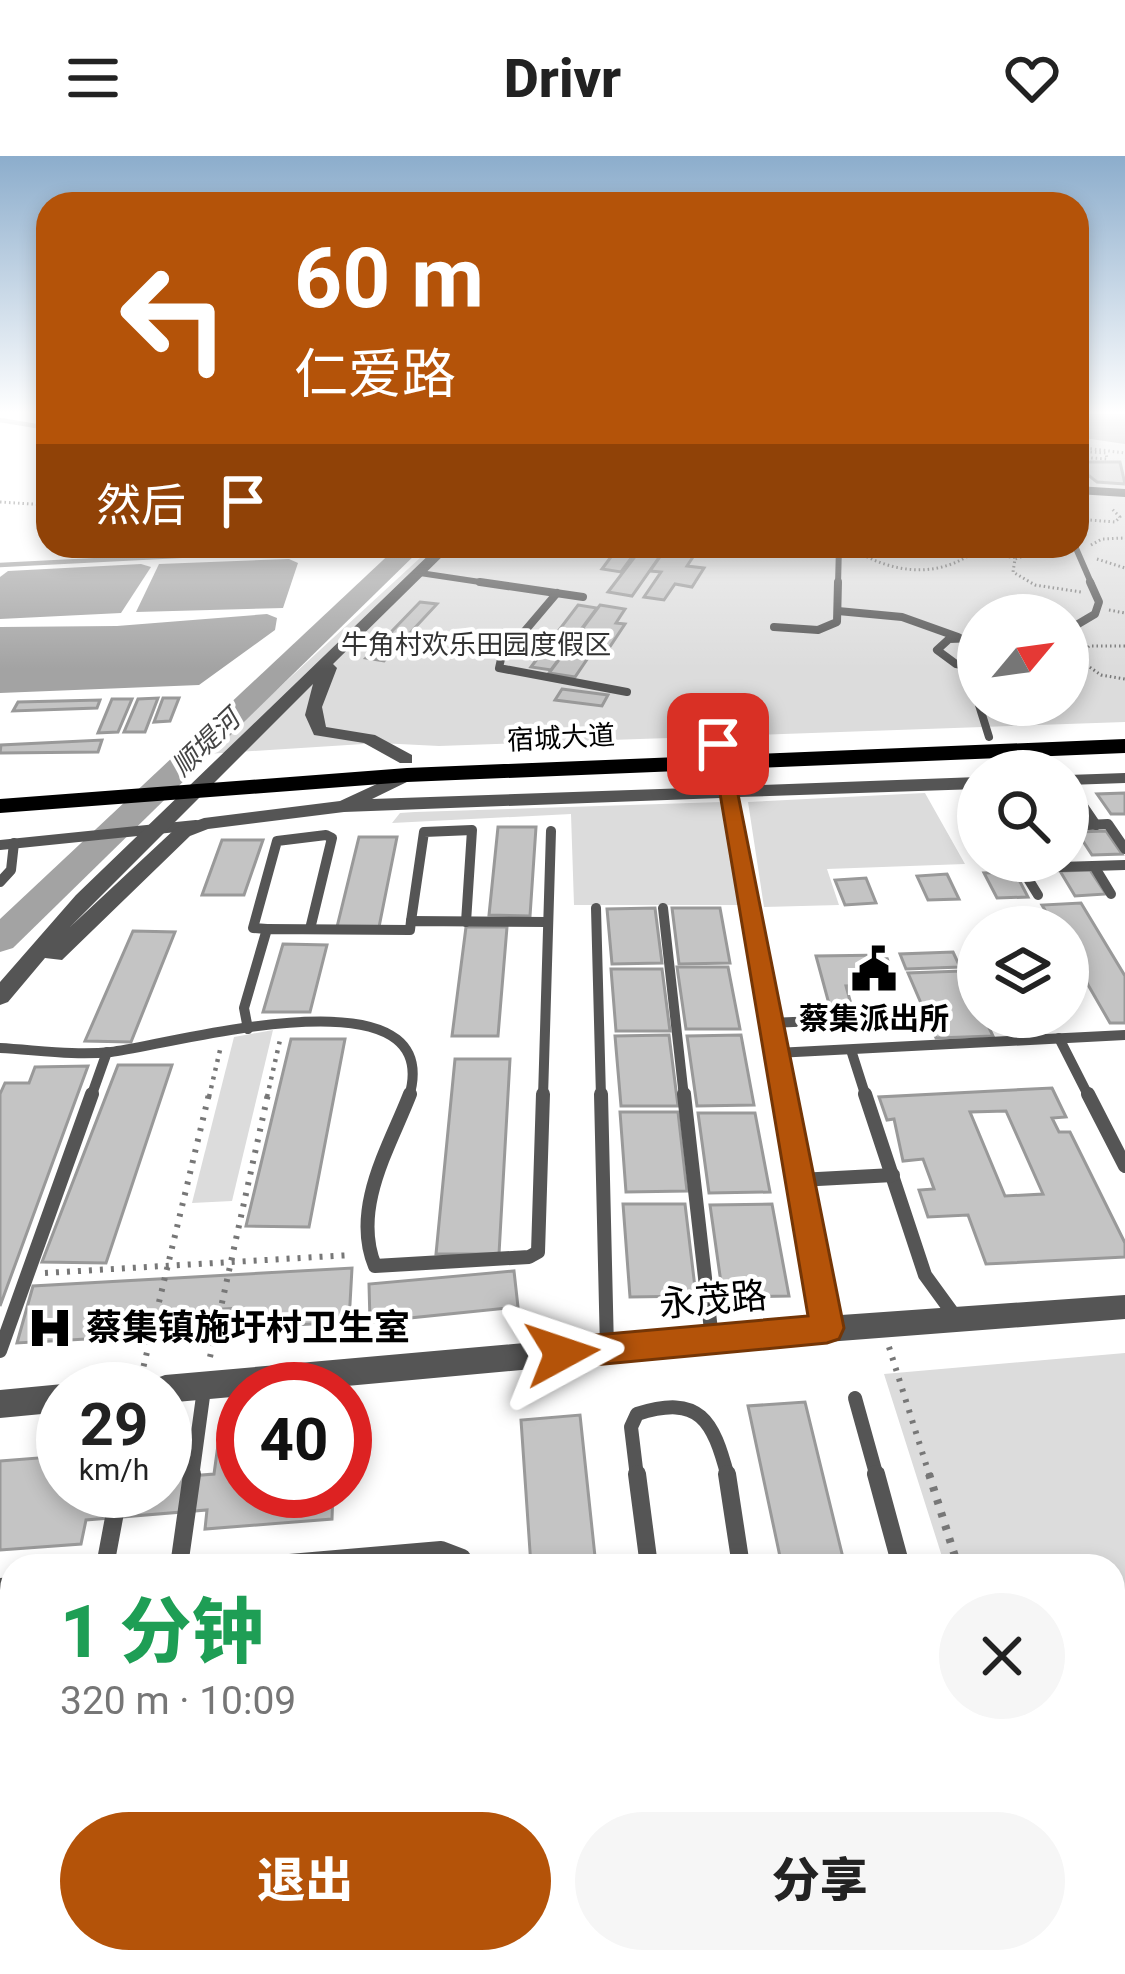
<!DOCTYPE html>
<html lang="zh">
<meta charset="utf-8">
<style>
body{margin:0;font-family:Roboto,"Noto Sans SC",sans-serif;background:#f6f6f6;color:#222;height:100vh;display:flex;flex-direction:column;font-size:45px;white-space:nowrap}
*{box-sizing:border-box;margin:0}
p{font-size:39px;color:#767676}
.icon{flex:none;width:66px;height:66px;fill:none;stroke:currentColor;stroke-width:2;stroke-linecap:round;stroke-linejoin:round}
.map{position:relative;flex:1;overflow:hidden}
.sheet{position:absolute;left:0px;top:1398px;width:1125px;height:420px;display:flex;flex-direction:column;background:#fff;border-radius:36px 36px 0 0;box-shadow:0 6px 18px #0003}
.sheet>*{flex:none}
.guide{position:absolute;left:36px;top:36px;width:1053px;height:366px;border-radius:36px;box-shadow:0 6px 18px #0003;background:#b45309;color:#fff;overflow:hidden}
.needle{width:78px;rotate:61deg}
.fabs{position:absolute;left:957px;top:438px;display:grid;gap:24px}
.fabs a{display:grid;place-items:center;width:132px;height:132px;border-radius:50%;background:#fff;box-shadow:0 6px 18px #0003;font-size:60px}
.speed{position:absolute;left:36px;top:1206px;display:flex;gap:24px;font-size:60px;font-weight:700;text-align:center}
.speed>*{display:grid;place-content:center;width:156px;height:156px;border-radius:50%;background:#fff;box-shadow:0 6px 18px #0003;line-height:1}
.speed small{font-size:30px;font-weight:400}
.speed .limit{border:18px solid #d22;background:#fff;color:#111}
.pin{position:absolute;display:grid;place-items:center;width:102px;height:102px;color:#fff;margin:-51px;border-radius:24px;box-shadow:0 6px 18px #0006}
.me{position:absolute;width:132px;margin:-66px;rotate:85deg;stroke-linejoin:round;filter:drop-shadow(0 0 9px #0008)}
.turn{display:flex;align-items:center;gap:42px;height:252px;padding:0 60px;font-size:54px}
.turn .icon{width:156px;height:156px;stroke-width:2.5}
.turn b{display:block;font-size:84px;line-height:102px}
.then{display:flex;align-items:center;height:114px;padding:0 60px;background:#0003;gap:24px;font-size:45px}
.round{display:grid;place-items:center;flex:none;width:126px;height:126px;border-radius:63px;background:#f6f6f6}
.summary{display:flex;align-items:center;justify-content:space-between;height:204px;padding:0 60px}
h1{font-size:72px;font-weight:800;line-height:90px;color:#1e9e55}
.cta{display:flex;gap:24px;margin-top:auto;padding:24px 60px}
.cta a{flex:1;height:138px;border-radius:72px;background:#b45309;color:#fff;font-size:48px;font-weight:800;line-height:138px;text-align:center}
.cta a+a{background:#f6f6f6;color:#222}
header{display:flex;justify-content:space-between;align-items:center;height:156px;padding:0 60px;background:#fff;font-size:54px;font-weight:800}
.map>svg:first-child{display:block}
.green{fill:#dcdcdc;fill-rule:evenodd}
.water{fill:#a3a3a3}
.lines{fill:none;stroke-linecap:round;stroke-linejoin:round}
.stream{stroke:#a3a3a3;stroke-width:4.5}
.river{fill:#a3a3a3;fill-rule:evenodd}
.building{fill:#c4c4c4;stroke:#999;stroke-width:3;fill-rule:evenodd}
.path-far3{stroke:#777;stroke-width:3;stroke-dasharray:1.5 3;stroke-linecap:butt}
.path-far2{stroke:#777;stroke-width:4.5;stroke-dasharray:3 6;stroke-linecap:butt}
.path-far1{stroke:#777;stroke-width:6;stroke-dasharray:3 8;stroke-linecap:butt}
.path{stroke:#777;stroke-width:8;stroke-dasharray:4.5 9;stroke-linecap:butt}
.service-far4{stroke:#555;stroke-width:6}
.service-far3{stroke:#555;stroke-width:8}
.service-far2{stroke:#555;stroke-width:10}
.service-far1{stroke:#555;stroke-width:14}
.service{stroke:#555;stroke-width:18}
.minor{fill:#555;fill-rule:evenodd}
.tertiary{fill:#555;fill-rule:evenodd}
.primary{fill:#000;fill-rule:evenodd}
.route{fill:#b45309;stroke:#753606;stroke-width:3}
.labels{text-anchor:middle;dominant-baseline:central;stroke-width:9;stroke-linejoin:round;paint-order:stroke}
.far-park-label{font-size:27px;fill:#333;stroke:#fff}
.far-street-label{font-size:27px;fill:#000;stroke:#fff}
.far-water-label{font-size:27px;font-style:italic;fill:#444;stroke:#fff}
.poi-label{font-size:30px;font-weight:bold;fill:#000;stroke:#fff}
.near-street-label{font-size:36px;fill:#000;stroke:#fff}
.near-poi-label{font-size:36px;font-weight:bold;fill:#000;stroke:#fff;text-anchor:start}
</style>
<header><svg class="icon" aria-label="menu" viewBox="0 0 24 24"><path d="M4 6h16M4 12h16M4 18h16"/></svg>Drivr<svg class="icon" aria-label="heart" viewBox="0 0 24 24"><path d="M12 20l-8-8c-3-5 5-10 8-4 3-6 11-1 8 4z"/></svg></header>
<div class="map">
<svg width="1125" height="1818" viewBox="0 0 1125 1818">
<rect width="100%" height="100%" fill="#fff"/>
<g class="green">
<path d="M1077,258h48v308l-686,24 -60,-3 -172,11 226,-208h644zM978,459h90v90h-90z"/>
<polygon points="925,637 965,708 827,713 839,749 764,751 748,646"/>
<polygon points="721,646 738,749 574,749 571,658 392,667 400,657 415,656"/>
<polygon points="273,874 232,1045 192,1047 234,881"/>
<polygon points="1125,1197 1125,1818 1076,1818 1072,1806 1113,1806 1113,1410 945,1410 884,1218"/>
</g>
<g class="water">
<polygon points="1077,258 1125,258 1125,288 1077,281"/>
<polygon points="289,403 298,407 283,452 136,456 159,408"/>
<polygon points="141,408 151,411 121,457 0,463 0,421 8,415"/>
<polygon points="267,458 277,462 275,474 199,529 0,537 0,471 117,470"/>
</g>
<g class="lines">
<g class="stream">
<polyline points="0,264 48,272"/>
<polyline points="391,390 408,394"/>
<polyline points="0,409 373,390"/>
</g>
<polygon class="river" points="398,390 424,390 13,792 0,796 0,763"/>
</g>
<g class="building">
<polygon points="1087,306 1120,306 1125,328 1097,326 1088,319"/>
<polygon points="619,390 640,390 621,416 602,413"/>
<polygon points="643,390 667,390 632,440 608,436"/>
<polygon points="676,392 697,395 687,410 704,412 692,431 675,428 664,444 644,441 661,416 650,415 662,398 671,399"/>
<polygon points="420,446 437,448 384,505 366,502"/>
<polygon points="578,449 597,452 551,514 531,511"/>
<polygon points="600,449 625,453 616,467 625,468 603,501 590,499 575,521 549,517"/>
<polygon points="562,533 608,539 602,550 555,544"/>
<polygon points="158,542 145,576 124,576 138,543"/>
<polygon points="163,542 179,542 170,565 154,566"/>
<polygon points="112,543 132,543 118,576 98,577"/>
<polygon points="100,544 97,552 13,555 18,546"/>
<polygon points="102,584 98,596 0,597 1,589"/>
<polygon points="1125,637 1125,658 1111,658 1097,638"/>
<polygon points="498,671 536,671 530,760 489,759"/>
<polygon points="1106,675 1122,698 1092,699 1077,676"/>
<polygon points="359,681 397,681 379,771 337,771"/>
<polygon points="222,684 263,684 244,739 202,739"/>
<polygon points="1090,714 1106,738 1075,740 1060,715"/>
<polygon points="1015,716 1028,741 997,742 984,717"/>
<polygon points="947,718 959,743 928,744 917,720"/>
<polygon points="866,722 876,747 845,749 835,724"/>
<polygon points="1081,747 1125,820 1125,867 1110,867 1068,794 1068,771 1055,771 1042,749"/>
<polygon points="655,752 662,807 612,808 607,753"/>
<polygon points="672,752 720,752 730,807 679,808"/>
<polygon points="466,771 507,771 498,880 452,880"/>
<polygon points="133,775 175,776 131,886 85,885"/>
<polygon points="283,788 327,789 310,856 263,856"/>
<polygon points="953,796 960,811 906,813 900,798"/>
<polygon points="886,799 896,829 846,830 854,859 832,859 816,800"/>
<polygon points="677,811 728,811 740,873 686,873"/>
<polygon points="611,813 662,813 670,875 616,875"/>
<polygon points="962,815 978,849 978,861 984,861 993,880 936,882 908,817"/>
<polygon points="669,879 678,950 621,950 615,880"/>
<polygon points="741,879 754,949 697,950 687,880"/>
<polygon points="291,883 345,883 309,1071 246,1070"/>
<polygon points="455,903 510,903 499,1098 436,1098"/>
<polygon points="118,909 172,909 106,1107 42,1106"/>
<polygon points="88,910 0,1150 0,938 5,927 29,927 35,911"/>
<path d="M1052,932l14,29 -14,1 7,14h11l55,111v14l-139,7 -18,-49 -40,2 -9,-27 15,-1 -11,-30 -20,2 -9,-42 -7,1 -8,-23zM1006,955l37,83 -38,2 -35,-84z"/>
<polygon points="620,956 678,956 687,1035 626,1036"/>
<polygon points="698,957 755,957 770,1036 709,1037"/>
<polygon points="623,1048 685,1048 696,1140 630,1141"/>
<polygon points="772,1048 789,1140 723,1141 710,1049"/>
<polygon points="352,1112 349,1166 235,1172 238,1152 143,1158 139,1180 17,1187 33,1130"/>
<polygon points="514,1115 518,1151 370,1166 369,1128"/>
<polygon points="805,1246 845,1410 782,1410 748,1250"/>
<polygon points="580,1259 596,1410 531,1410 521,1264"/>
<polygon points="243,1287 243,1335 333,1335 332,1363 205,1373 207,1354 86,1364 81,1388 0,1394 0,1305 63,1300 63,1335 165,1335 165,1322 214,1318 218,1289"/>
<polygon points="12,1486 12,1670 0,1722 0,1487"/>
<polygon points="565,1806 645,1806 646,1818 566,1818"/>
<polygon points="872,1806 952,1806 955,1818 875,1818"/>
</g>
<g class="lines">
<g class="path-far3">
<polyline points="1077,291 1125,297"/>
<polyline points="1077,295 1106,297 1107,303 1077,301"/>
<polyline points="0,346 48,349"/>
<polyline points="1077,363 1115,366 1120,361 1112,353"/>
<polyline points="1091,389 1102,383 1125,382"/>
<path d="M855,394c35,22 77,28 113,6v-10"/>
<polyline points="969,394 1017,402"/>
<polyline points="1061,398 1033,397 1015,403 1013,416 1035,429 1081,436"/>
<polyline points="1097,403 1125,412"/>
<polyline points="1109,454 1125,457"/>
<polyline points="1125,490 1089,490 1078,503 1101,519 1125,523"/>
</g>
<g class="path-far2">
<polyline points="209,941 220,894"/>
<polyline points="267,941 280,884"/>
</g>
<g class="path-far1">
<polyline points="45,1117 351,1099"/>
<polyline points="889,1191 930,1321"/>
<polyline points="210,1201 268,938"/>
<polyline points="141,1221 209,938"/>
</g>
<g class="path">
<polyline points="929,1318 958,1410"/>
<polyline points="1083,1806 1087,1818"/>
<polyline points="35,1818 37,1806"/>
<polyline points="131,1818 133,1806"/>
</g>
<g class="service-far4">
<polyline points="1075,390 1092,429"/>
<polyline points="420,417 500,429"/>
<polyline points="838,429 839,390"/>
</g>
<g class="service-far3">
<polyline points="480,426 583,441"/>
<polyline points="557,437 501,503 499,512 627,536"/>
<polyline points="838,455 902,461 958,481"/>
<polyline points="774,471 818,474 837,466 838,426"/>
<polyline points="1068,474 1095,458 1099,446 1090,426"/>
<polyline points="978,482 949,483 937,494 956,508 978,512"/>
<polyline points="967,511 978,546"/>
<polyline points="979,549 989,581"/>
<polyline points="1068,628 1083,650"/>
</g>
<g class="service-far2">
<polyline points="1081,647 1096,669"/>
<polyline points="1068,670 1108,668 1125,693"/>
<polyline points="0,689 196,669"/>
<polyline points="1056,705 1060,711 1125,709"/>
<polyline points="1094,710 1111,738"/>
<polyline points="0,726 11,714 14,687"/>
<polyline points="1038,739 1022,713 1060,711"/>
<polyline points="596,752 601,941"/>
<polyline points="663,752 684,941"/>
<polyline points="411,765 424,676 472,674 466,766"/>
<polyline points="267,773 253,772 277,685 326,679 332,682 310,773"/>
<polyline points="770,867 887,862"/>
<polyline points="248,873 244,852 267,773 410,774 411,765 547,766"/>
<polyline points="1059,882 1089,941"/>
<path d="M0,892c37,2 75,8 111,4 55,-6 337,-88 298,45"/>
<polyline points="851,894 866,941"/>
<polyline points="776,897 1125,879"/>
<polyline points="91,941 107,896"/>
<polyline points="543,941 551,675"/>
</g>
<g class="service-far1">
<path d="M410,938c-20,52 -59,114 -35,172l154,-9 9,-5 5,-158"/>
<polyline points="601,938 607,1193"/>
<polyline points="684,938 712,1183"/>
<polyline points="865,938 925,1119 957,1163"/>
<polyline points="1088,938 1125,1010"/>
<polyline points="799,1024 893,1019"/>
<polyline points="0,1195 92,938"/>
<polyline points="855,1242 877,1321"/>
<polyline points="192,1321 204,1233"/>
<path d="M637,1321l-6,-50 6,-13c63,-20 76,6 91,63"/>
</g>
<g class="service">
<polyline points="637,1318 649,1410"/>
<polyline points="727,1318 741,1410"/>
<polyline points="876,1318 901,1410"/>
<polyline points="105,1410 119,1335"/>
<polyline points="179,1410 192,1318"/>
<polyline points="254,1410 441,1394 462,1402 466,1410"/>
<polyline points="0,1431 12,1430"/>
<polyline points="508,1806 509,1818"/>
<polyline points="702,1806 703,1818"/>
<polyline points="812,1806 815,1818"/>
<polyline points="1010,1806 1013,1818"/>
<polyline points="268,1818 281,1806"/>
<polyline points="410,1818 418,1806"/>
</g>
<g class="minor">
<polygon points="1077,330 1125,333 1125,341 1077,338"/>
<polygon points="438,390 453,390 333,508 337,512 322,551 326,571 375,579 412,599 412,607 400,607 364,587 314,579 305,559 313,528 70,771 176,672 204,662 340,645 407,614 416,619 413,623 372,643 718,631 710,588 719,583 728,588 736,630 978,621 978,633 738,641 842,1173 837,1182 827,1186 817,1182 812,1173 720,642 344,656 208,673 190,680 62,804 45,802 8,846 0,849 0,826 76,739"/>
<polygon points="1125,617 1125,627 1068,629 1068,619"/>
</g>
<g class="tertiary">
<polygon points="1125,1139 1125,1163 827,1186 314,1233 243,1233 243,1240 165,1247 165,1233 150,1233 154,1223 165,1219 827,1160"/>
<polygon points="63,1228 74,1233 63,1233 63,1256 0,1262 0,1234"/>
</g>
<polygon class="primary" points="1125,583 1125,597 407,626 0,657 0,643 407,612"/>
</g>
<linearGradient id="sky" x2="0" y2="1"><stop stop-color="#8cadcc"/><stop offset="0.5" stop-color="#fff"/><stop offset="1" stop-color="#fff" stop-opacity="0"/></linearGradient>
<rect width="1125" height="513" fill="url(#sky)"/>
<polygon class="route" points="711,584 728,588 844,1172 839,1183 827,1187 562,1212 550,1207 545,1197 550,1186 562,1182 808,1160"/>
<defs>
<g id="civic-bare" transform="scale(3.6)"><path d="M-.6-6.5H3V-4.5H.6V-3L4-1V1h2V6H-6V1h2V-1L-.6-3ZM-1.2 2.5V6h2.4V2.5Z" fill="#000" stroke="#fff" stroke-width="2.5" paint-order="stroke"/></g>
<g id="hospital-bare" transform="scale(3.6)"><path d="M-5-5h3v3.5h4V-5h3V5h-3V1.5h-4V5h-3Z" fill="#000" stroke="#fff" stroke-width="2.5" paint-order="stroke"/></g>
</defs>
<g fill-rule="evenodd">
<use href="#civic-bare" x="874" y="813"/>
<use href="#hospital-bare" x="50" y="1172"/>
</g>
<g class="labels">
<g class="far-park-label">
<text x="476" y="489">牛角村欢乐田园度假区</text>
</g>
<g class="far-street-label">
<text transform="translate(561 582) rotate(-3)">宿城大道</text>
</g>
<g class="far-water-label">
<text transform="translate(206 587) rotate(-44)">顺堤河</text>
</g>
<g class="poi-label">
<text x="874" y="862">蔡集派出所</text>
</g>
<g class="near-street-label">
<text transform="translate(713 1144) rotate(-5)">永茂路</text>
</g>
<g class="near-poi-label">
<text x="86" y="1172">蔡集镇施圩村卫生室</text>
</g>
</g>
</svg>
<div class="fabs">
<a><svg class="needle" viewBox="-14 -14 28 28"><path d="M0-13l5 13h-10z" fill="#e53935"/><path d="M0 13l5-13h-10z" fill="#767676"/></svg></a>
<a><svg class="icon" aria-label="search" viewBox="0 0 24 24"><circle cx="10" cy="10" r="6"/><path d="M15 15l6 6"/></svg></a>
<a><svg class="icon" aria-label="layers" viewBox="0 0 24 24"><path d="M12 4l9 5-9 5-9-5zM3 14l9 5 9-5"/></svg></a>
</div>
<div class="speed"><div>29<small>km/h</small></div><div class="limit">40</div></div>
<div class="pin" style="left:718px;top:588px;background:#d93025"><svg class="icon" aria-label="arrive" viewBox="0 0 24 24"><path d="M6 21V4h12l-3 4 3 4H6"/></svg></div>
<svg class="me" style="left:562px;top:1197px" viewBox="-20 -20 40 40"><path d="M0-17L14 15 0 8-14 15z" fill="#b45309" stroke="#fff" stroke-width="4"/></svg>
<div class="guide">
<div class="turn"><svg class="icon" aria-label="left" viewBox="0 0 24 24"><path d="M17 20v-9H6M10 6l-5 5 5 5"/></svg><div><b>60 m</b>仁爱路</div></div>
<div class="then">然后<svg class="icon" aria-label="arrive" viewBox="0 0 24 24"><path d="M6 21V4h12l-3 4 3 4H6"/></svg></div>
</div>
<section class="sheet">
<div class="summary"><div><h1>1 分钟</h1><p>320 m · 10:09</p></div><a class="round"><svg class="icon" aria-label="close" viewBox="0 0 24 24"><path d="M6 6l12 12M18 6L6 18"/></svg></a></div>
<div class="cta"><a>退出</a><a>分享</a></div>
</section>
</div>
